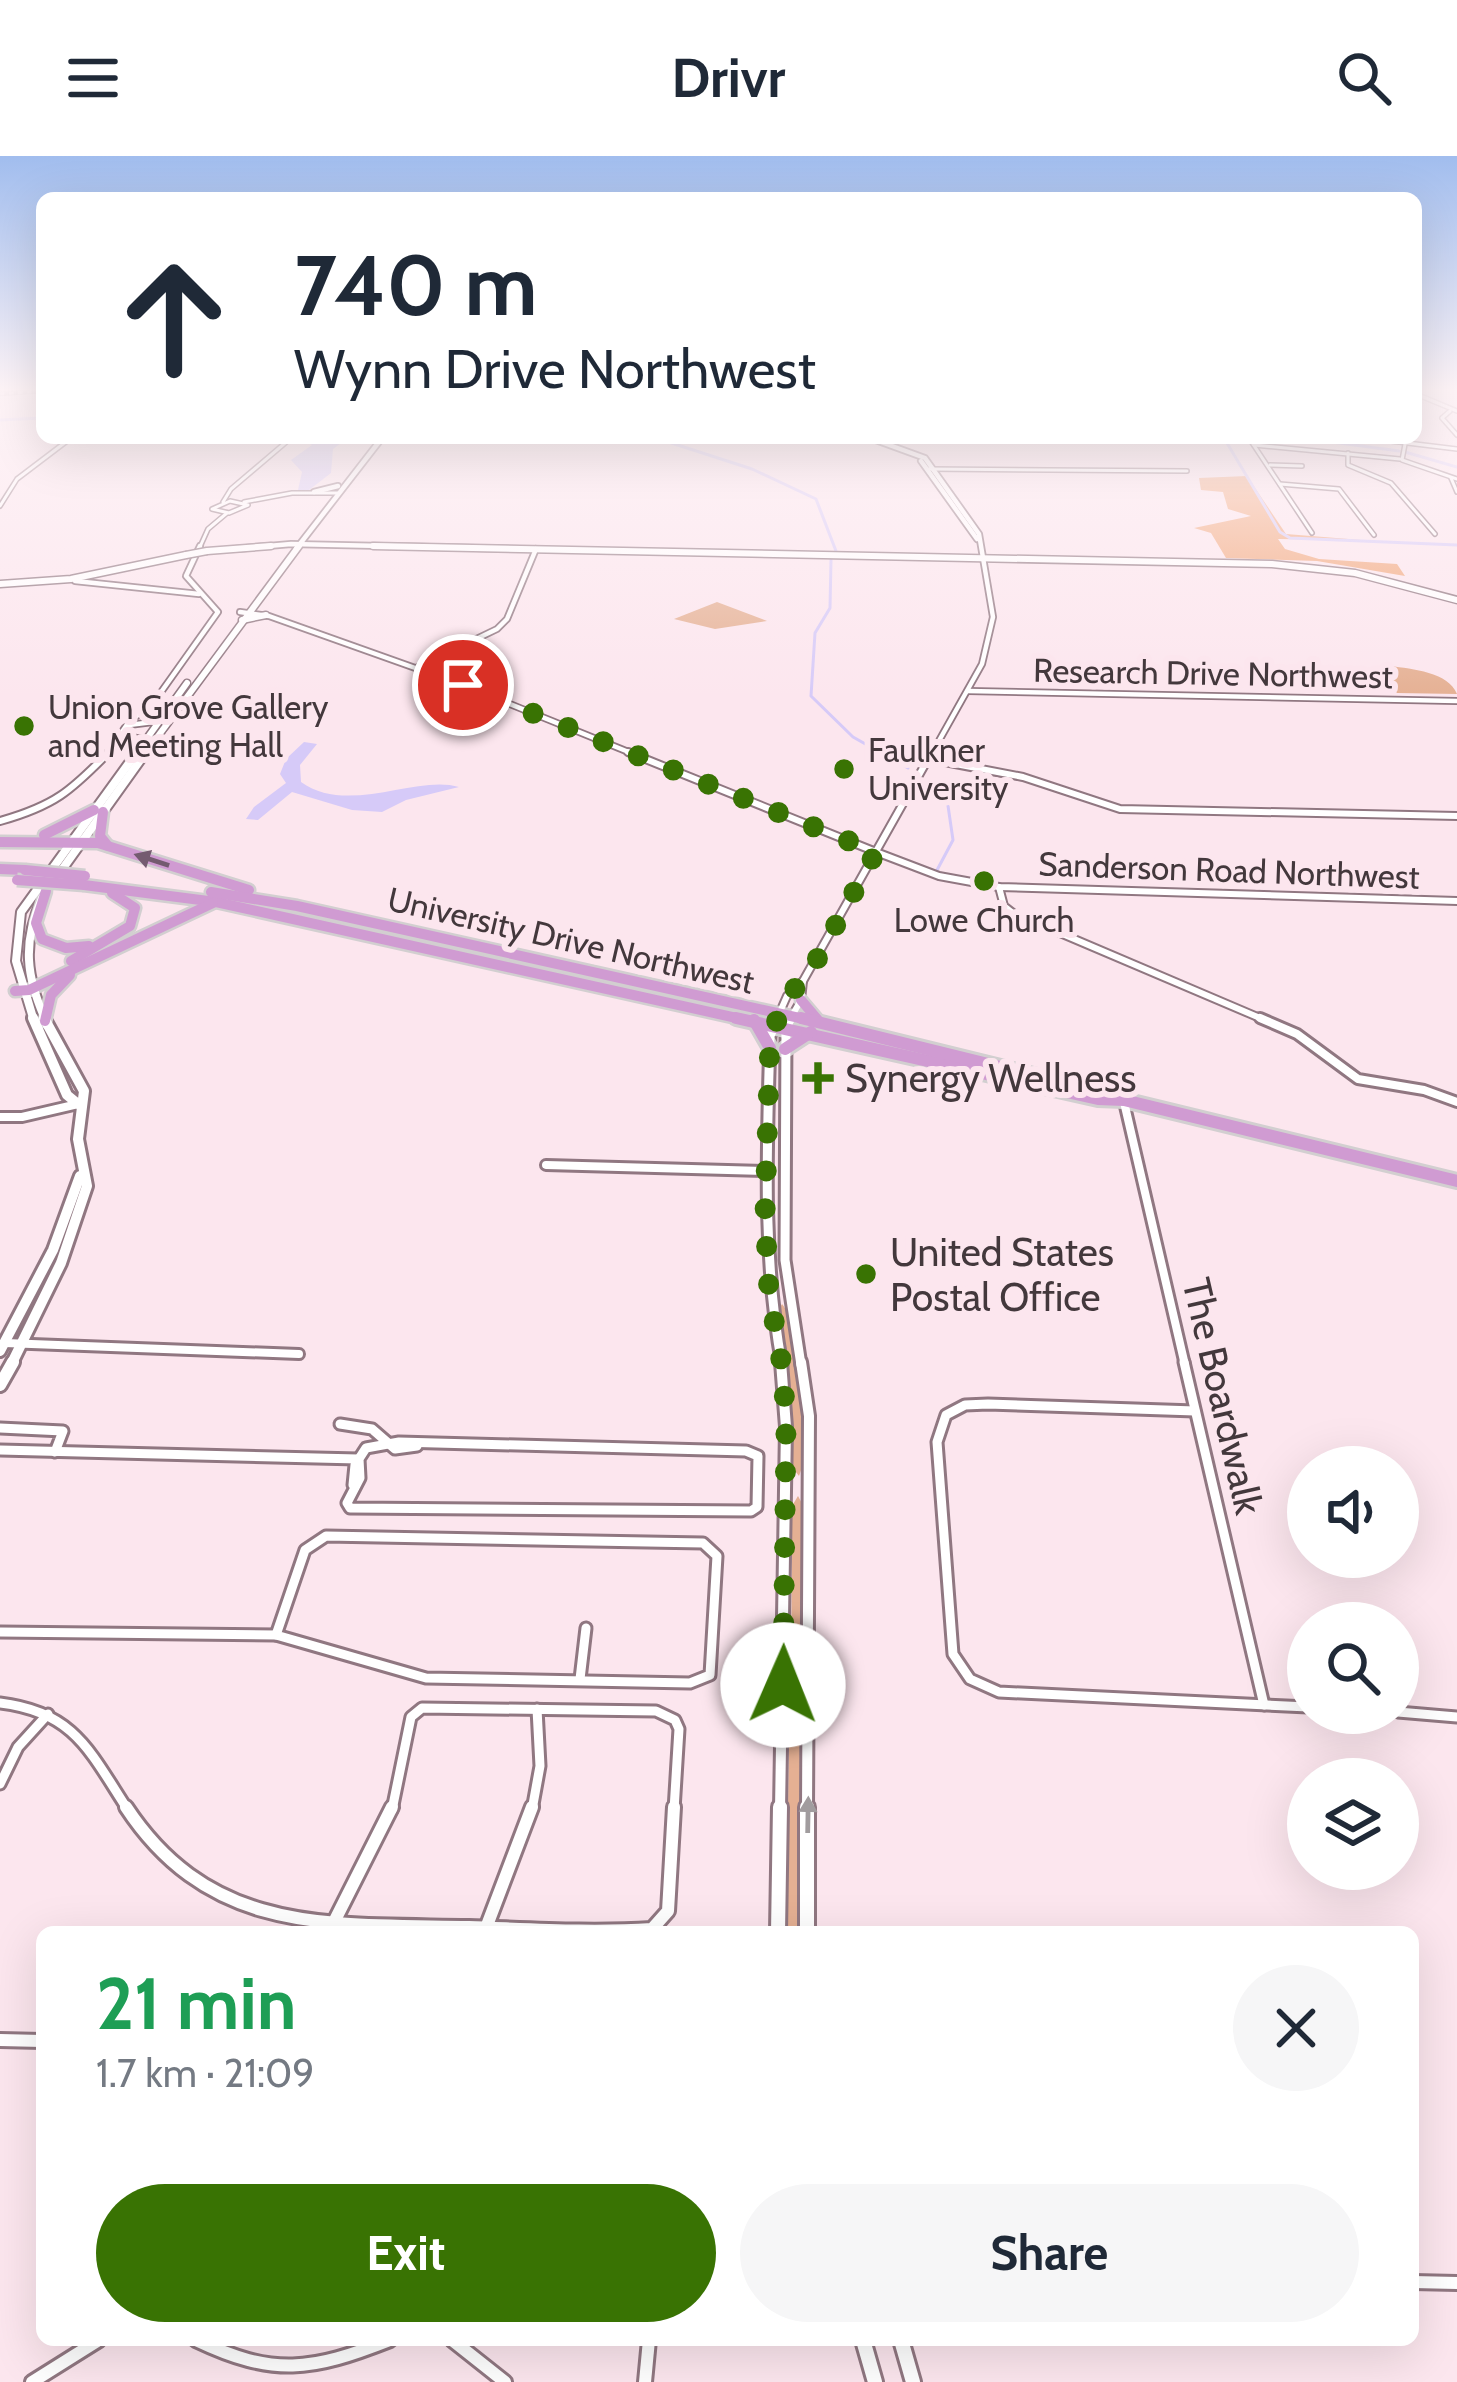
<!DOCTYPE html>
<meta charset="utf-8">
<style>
body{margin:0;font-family:Cabin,sans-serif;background:#f6f6f7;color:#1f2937;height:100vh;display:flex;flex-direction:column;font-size:45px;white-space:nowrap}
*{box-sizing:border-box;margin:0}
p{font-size:39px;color:#747a83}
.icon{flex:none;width:66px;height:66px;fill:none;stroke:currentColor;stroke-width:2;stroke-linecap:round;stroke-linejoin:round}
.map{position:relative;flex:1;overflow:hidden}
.side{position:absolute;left:36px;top:1770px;width:1383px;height:420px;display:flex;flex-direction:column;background:#fff;border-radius:18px;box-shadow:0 12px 48px #0002}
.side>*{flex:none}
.guide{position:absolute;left:36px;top:36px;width:1386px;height:252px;border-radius:18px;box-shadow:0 12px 48px #0002;background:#fff;color:#1f2937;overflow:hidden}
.buttons{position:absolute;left:1287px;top:1290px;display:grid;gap:24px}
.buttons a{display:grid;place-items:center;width:132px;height:132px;border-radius:50%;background:#fff;box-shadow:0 12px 48px #0002;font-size:60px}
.pin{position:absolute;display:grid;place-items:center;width:102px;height:102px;color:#fff;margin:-51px;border:6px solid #fff;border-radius:50%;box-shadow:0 3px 12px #0007}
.me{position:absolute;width:132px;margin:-66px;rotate:1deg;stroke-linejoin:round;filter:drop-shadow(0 0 9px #0008)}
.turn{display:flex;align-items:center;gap:42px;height:252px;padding:0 60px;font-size:54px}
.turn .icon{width:156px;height:156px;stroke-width:2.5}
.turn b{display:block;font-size:84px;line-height:102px}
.round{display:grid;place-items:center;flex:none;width:126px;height:126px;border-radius:63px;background:#f6f6f7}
.head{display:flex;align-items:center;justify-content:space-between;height:204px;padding:0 60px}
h1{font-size:72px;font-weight:700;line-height:90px;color:#1e9e55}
.button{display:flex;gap:24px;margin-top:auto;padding:24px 60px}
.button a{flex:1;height:138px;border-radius:72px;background:#397303;color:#fff;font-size:48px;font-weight:700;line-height:138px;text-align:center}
.button a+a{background:#f6f6f7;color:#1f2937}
header{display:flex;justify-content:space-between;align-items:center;height:156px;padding:0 60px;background:#fff;font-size:54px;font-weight:700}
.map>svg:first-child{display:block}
.green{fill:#e5b093}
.forest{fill:#f1a67a}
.water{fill:#d6caf8}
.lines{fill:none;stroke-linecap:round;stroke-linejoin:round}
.stream{stroke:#d6caf8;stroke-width:3}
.minor-far5-casing{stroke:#907781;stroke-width:6}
.minor-far4-casing{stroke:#907781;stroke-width:8}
.minor-far3-casing{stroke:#907781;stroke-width:10}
.minor-far2-casing{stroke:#907781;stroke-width:14}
.minor-far1-casing{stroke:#907781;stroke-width:15}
.minor-casing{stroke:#907781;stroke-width:18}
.tertiary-far4-casing{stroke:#907781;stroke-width:8}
.tertiary-far3-casing{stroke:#907781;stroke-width:10}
.tertiary-far2-casing{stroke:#907781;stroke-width:15}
.tertiary-far1-casing{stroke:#907781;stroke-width:16}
.tertiary-casing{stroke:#907781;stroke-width:20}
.secondary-far4-casing{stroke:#907781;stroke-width:8}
.secondary-far3-casing{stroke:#907781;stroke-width:9}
.secondary-far2-casing{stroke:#907781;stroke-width:12}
.secondary-far1-casing{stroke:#907781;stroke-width:16}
.secondary-casing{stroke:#907781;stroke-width:18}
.trunk-far1-casing{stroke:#d2cfd0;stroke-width:15}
.trunk-casing{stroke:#d2cfd0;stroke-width:18}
.minor-far5{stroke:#fff;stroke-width:3}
.minor-far4{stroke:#fff;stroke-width:4.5}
.minor-far3{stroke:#fff;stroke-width:6}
.minor-far2{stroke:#fff;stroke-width:8}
.minor-far1{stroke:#fff;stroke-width:9}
.minor{stroke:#fff;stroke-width:12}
.tertiary-far4{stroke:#fff;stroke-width:4.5}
.tertiary-far3{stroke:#fff;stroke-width:6}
.tertiary-far2{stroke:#fff;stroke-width:9}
.tertiary-far1{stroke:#fff;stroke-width:10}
.tertiary{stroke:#fff;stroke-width:14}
.secondary-far4{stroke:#fff;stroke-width:4.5}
.secondary-far3{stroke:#fff;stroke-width:6}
.secondary-far2{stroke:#fff;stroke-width:8}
.secondary-far1{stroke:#fff;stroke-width:10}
.secondary{stroke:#fff;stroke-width:12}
.trunk-far1{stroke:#d09bd2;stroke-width:10}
.trunk{stroke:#d09bd2;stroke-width:12}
.rail-casing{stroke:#615459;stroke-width:4.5}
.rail{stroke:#fce6ee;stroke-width:3;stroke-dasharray:4.5;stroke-linecap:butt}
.secondary-bridge-casing{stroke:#907781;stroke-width:9;stroke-linecap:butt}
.trunk-bridge-casing{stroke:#d2cfd0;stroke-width:15;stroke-linecap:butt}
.secondary-bridge{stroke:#fff;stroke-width:6}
.trunk-bridge{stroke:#d09bd2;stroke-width:10}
.oneway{fill:#745b70}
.oneway2{fill:#a19c9e}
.route{stroke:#397303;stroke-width:21;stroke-dasharray:0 37.8}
.poi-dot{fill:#397303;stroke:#fce6ee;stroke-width:4.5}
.labels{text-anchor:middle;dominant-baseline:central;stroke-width:12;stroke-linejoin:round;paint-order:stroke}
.far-street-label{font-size:33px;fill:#43383c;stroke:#fce6ee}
.far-poi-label{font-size:33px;fill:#43383c;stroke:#fce6ee;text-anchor:start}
.poi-label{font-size:39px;fill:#43383c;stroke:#fce6ee;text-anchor:start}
.street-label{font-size:39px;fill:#43383c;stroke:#fce6ee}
</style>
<header><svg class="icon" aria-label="menu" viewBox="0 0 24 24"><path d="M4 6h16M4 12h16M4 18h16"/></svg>Drivr<svg class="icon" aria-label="search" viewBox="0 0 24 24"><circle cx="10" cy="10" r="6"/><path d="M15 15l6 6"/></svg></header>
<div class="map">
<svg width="1457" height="2226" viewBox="0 0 1457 2226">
<rect width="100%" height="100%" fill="#fce6ee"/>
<g class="green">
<polygon points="717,446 767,465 715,473 674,463"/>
<path d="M1390,510c23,3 58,6 67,28l-60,-1 -26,-26z"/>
<path d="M782,1148c19,22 31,146 17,172l-7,-9 -2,-87 -12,-69z"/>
<polygon points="798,1340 804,1351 803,1548 799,1553 791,1549 792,1350"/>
<polygon points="794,1579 803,1586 800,1776 786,1776 789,1584"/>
</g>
<polygon class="forest" points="1247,320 1286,378 1361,384 1278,383 1285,393 1319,403 1397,408 1405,420 1317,405 1226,402 1211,377 1194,372 1251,360 1228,353 1223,336 1201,334 1199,322"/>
<g class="water">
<polygon points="300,282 348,282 333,293 331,317 309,334 298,334 302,316 291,304 312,289"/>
<path d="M304,586l13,2 -17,21 1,17c47,34 116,-8 158,5l-53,13 -24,12 -30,-2 -60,-18 -34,28 -12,-1 8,-12 32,-24 -6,-9 6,-15z"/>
</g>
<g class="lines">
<g class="stream">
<polyline points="0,264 42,262"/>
<polyline points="656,282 752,313 816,343 836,395"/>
<polyline points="1224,282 1280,376 1290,382 1457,389"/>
<polyline points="1302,282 1399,295"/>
<polyline points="1405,296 1457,311"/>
<polyline points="831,404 830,452 815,477 811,540 853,581 908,612"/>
<polyline points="930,624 946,636 953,684 936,716"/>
</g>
<g class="minor-far5-casing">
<g id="minor-far5">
<polyline points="1416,238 1457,255"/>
<polyline points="1450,255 1442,262 1457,279"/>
<polyline points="1249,282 1312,377"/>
<polyline points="1366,282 1457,293"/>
<polyline points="1406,283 1402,304 1457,323"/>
<polyline points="1254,289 1400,303"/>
<polyline points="1348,297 1348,309 1391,327 1435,378"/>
<polyline points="1270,309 1302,310"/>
<polyline points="928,313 1187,315"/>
<polyline points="1451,322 1457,336"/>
<polyline points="1280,328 1339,333 1374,379"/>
<polygon points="230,345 248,349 229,357 212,353"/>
<polyline points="223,346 231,333 291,282"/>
<polyline points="244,346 292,337 339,337"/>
<polyline points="0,350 17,323 71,282"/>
<polyline points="199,393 208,373 227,357"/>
</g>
</g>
<g class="minor-far4-casing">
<g id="minor-far4">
<polyline points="75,425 199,438"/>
<polyline points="416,512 497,473 507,463 536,393"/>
<polyline points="968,535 1457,545"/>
<polyline points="129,569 161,565"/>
<polyline points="119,587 132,581 146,584"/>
<polyline points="106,599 128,567 154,546 218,456 186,420 200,390"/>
</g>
</g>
<g class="minor-far3-casing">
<g id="minor-far3">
<polyline points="929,603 1023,621 1120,653 1457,660"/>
<path d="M0,665c54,-15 71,-30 109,-69"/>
<polyline points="876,696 939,720 999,731 1457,745"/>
<polyline points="999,731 1004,750 1013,757 1267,865"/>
</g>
</g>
<g class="minor-far2-casing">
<g id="minor-far2">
<polyline points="1260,862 1297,878 1358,923 1424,934 1457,946"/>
<polyline points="1124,946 1185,1209"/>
<polyline points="0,961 22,961 78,948"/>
<polyline points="546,1009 767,1015"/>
<polyline points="5,1187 299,1198"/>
</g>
</g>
<g class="minor-far1-casing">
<g id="minor-far1">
<polyline points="1184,1206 1264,1549"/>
<polyline points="1195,1255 988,1248 965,1249 946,1259 937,1286 953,1498 970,1523 999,1536 1308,1551"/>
<polyline points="340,1268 372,1273 395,1293 417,1290"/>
<polyline points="0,1272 63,1275 55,1296"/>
<polyline points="0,1294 358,1303"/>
<polyline points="353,1329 355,1309 366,1292 399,1286 746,1295 758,1300 757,1351 751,1355 350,1352 347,1347 360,1322 359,1303"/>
<polygon points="326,1380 703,1387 717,1400 710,1519 690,1527 426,1522 276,1479 305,1394"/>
<polyline points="0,1476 276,1479"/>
<polyline points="580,1523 586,1472"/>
<path d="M0,1547c75,9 90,49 128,107"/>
<polyline points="1398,1556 1457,1561"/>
<polyline points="0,1628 18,1591 48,1558"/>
<polyline points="392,1654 411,1561 422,1552 656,1555 675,1564 679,1573 674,1654"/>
<polyline points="532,1654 540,1610 537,1553"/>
</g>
</g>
<g class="minor-casing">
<g id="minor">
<path d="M126,1651c85,129 206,117 343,120 61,2 122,6 183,2l16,-18 6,-104"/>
<polyline points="333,1768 392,1651"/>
<polyline points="486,1772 532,1651"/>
<polyline points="0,1884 42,1885"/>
<polyline points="1413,2126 1457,2127"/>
<path d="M196,2184c78,37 115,31 194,0"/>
<polyline points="452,2184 505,2226"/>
<polyline points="32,2226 99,2184"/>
<polyline points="645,2226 649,2184"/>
</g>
</g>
<g class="tertiary-far4-casing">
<g id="tertiary-far4">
<polyline points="870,282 925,302 979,378 993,461 982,508 931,599"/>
<polyline points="921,305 977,383"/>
<polyline points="240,456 269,460 463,529 636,599"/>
</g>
</g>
<g class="tertiary-far3-casing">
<g id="tertiary-far3">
<polyline points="628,596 876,696"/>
<polyline points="776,865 787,840 803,825"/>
<polyline points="789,865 801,844 803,825 932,596"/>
</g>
</g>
<g class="tertiary-far2-casing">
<g id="tertiary-far2">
<path d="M778,862l-8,18c-3,112 -8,219 12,329"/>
<polyline points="791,862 786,871 785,1104 801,1209"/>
</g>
</g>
<g class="tertiary-far1-casing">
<g id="tertiary-far1">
<polyline points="801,1206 809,1260 807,1654"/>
<polyline points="780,1654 786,1271 781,1206"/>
</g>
</g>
<g class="tertiary-casing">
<g id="tertiary">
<polyline points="778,1776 780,1651"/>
<polyline points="807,1776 807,1651"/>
<polyline points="863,2184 875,2226"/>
<polyline points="901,2184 913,2226"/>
</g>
</g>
<g class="secondary-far4-casing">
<g id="secondary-far4">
<polyline points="314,336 338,330"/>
<polyline points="235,393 291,388 520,393"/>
<polyline points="296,393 382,282"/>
</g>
</g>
<g class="secondary-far3-casing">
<g id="secondary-far3">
<polyline points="373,390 1272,408 1355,417 1457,444"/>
<polyline points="207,395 271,390"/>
<polyline points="0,428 71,423 186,399"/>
<polyline points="242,464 266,459"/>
<polyline points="135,599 187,527"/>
<polyline points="144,599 299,390"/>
</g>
</g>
<g class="secondary-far2-casing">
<g id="secondary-far2">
<polyline points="56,722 146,596"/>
<path d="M42,742c-20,45 -16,79 4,123"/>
<polyline points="34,865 16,805 21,756 137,596"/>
</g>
</g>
<g class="secondary-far1-casing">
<g id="secondary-far1">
<polyline points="33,862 67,939 78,948"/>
<polyline points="0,1195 53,1094 80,1020"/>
<polyline points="11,1209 61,1107 87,1030 78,983 84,935 44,862"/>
</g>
</g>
<g class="secondary-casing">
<polyline id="secondary" points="0,1229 13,1206"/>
</g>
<g class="trunk-far1-casing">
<g id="trunk-far1">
<polyline points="103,656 100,680 108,690"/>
<polyline points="44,679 94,654"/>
<polyline points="0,686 98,687 249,734"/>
<polyline points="0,713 25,714"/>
<polyline points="84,729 216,746 750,865"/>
<polyline points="46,735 36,767 42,783 66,792 89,790"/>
<polyline points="211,736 297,750 813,865"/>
<polyline points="71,805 130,770 135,752 112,737"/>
<polyline points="15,835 29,834 213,747"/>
<polyline points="801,844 818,864"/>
<polyline points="45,865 51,839 70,819"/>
</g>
</g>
<g class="trunk-casing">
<g id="trunk">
<polyline points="736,862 1098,943 1124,944 1457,1025"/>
<polyline points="801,862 1114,939"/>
<polyline points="754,864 770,892"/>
<polyline points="785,893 811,876"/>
</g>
</g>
<use href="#minor-far5" class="minor-far5"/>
<use href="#minor-far4" class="minor-far4"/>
<use href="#minor-far3" class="minor-far3"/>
<use href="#minor-far2" class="minor-far2"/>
<use href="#minor-far1" class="minor-far1"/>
<use href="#minor" class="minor"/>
<use href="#tertiary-far4" class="tertiary-far4"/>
<use href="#tertiary-far3" class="tertiary-far3"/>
<use href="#tertiary-far2" class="tertiary-far2"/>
<use href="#tertiary-far1" class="tertiary-far1"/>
<use href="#tertiary" class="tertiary"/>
<use href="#secondary-far4" class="secondary-far4"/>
<use href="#secondary-far3" class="secondary-far3"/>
<use href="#secondary-far2" class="secondary-far2"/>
<use href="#secondary-far1" class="secondary-far1"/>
<use href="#secondary" class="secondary"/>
<use href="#trunk-far1" class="trunk-far1"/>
<use href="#trunk" class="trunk"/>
<g class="rail-casing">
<polyline id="rail" points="0,238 42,235"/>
</g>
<use href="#rail" class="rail"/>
<g class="secondary-bridge-casing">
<polyline id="secondary-bridge" points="186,399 207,395"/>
</g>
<g class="trunk-bridge-casing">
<g id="trunk-bridge">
<polyline points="25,714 85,720"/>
<polyline points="17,724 84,729"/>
</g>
</g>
<use href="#secondary-bridge" class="secondary-bridge"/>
<use href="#trunk-bridge" class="trunk-bridge"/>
</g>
<defs><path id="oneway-solid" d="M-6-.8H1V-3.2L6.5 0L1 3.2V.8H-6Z" transform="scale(3)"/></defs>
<use class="oneway" href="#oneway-solid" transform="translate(152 704) rotate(-162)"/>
<use class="oneway2" href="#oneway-solid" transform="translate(808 1659) rotate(-89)"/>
<linearGradient id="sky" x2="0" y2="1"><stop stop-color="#a1bdee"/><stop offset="0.43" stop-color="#fef4f7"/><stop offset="1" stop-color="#fef4f7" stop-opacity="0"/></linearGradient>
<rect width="1457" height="543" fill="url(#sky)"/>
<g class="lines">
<polyline class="route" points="463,529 876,696 810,816 788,840 770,880 765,1059 769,1136 783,1215 786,1271 783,1529"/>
</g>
<g class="poi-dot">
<circle cx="24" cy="570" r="12"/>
<circle cx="844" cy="613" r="12"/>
<circle cx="984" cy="725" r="12"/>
<path d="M812 904h12v12h12v12h-12v12h-12v-12h-12v-12h12z"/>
<circle cx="866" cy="1118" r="12"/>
</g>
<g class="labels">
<g class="far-street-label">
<text transform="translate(1213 517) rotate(1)">Research Drive Northwest</text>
<text transform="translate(1229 714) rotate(2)">Sanderson Road Northwest</text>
<text transform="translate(571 784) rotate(13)">University Drive Northwest</text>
</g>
<g class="far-poi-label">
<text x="48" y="551">Union Grove Gallery<tspan x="48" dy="38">and Meeting Hall</tspan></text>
<text x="868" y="594">Faulkner<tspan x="868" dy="38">University</tspan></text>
<text x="984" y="764" text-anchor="middle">Lowe Church</text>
</g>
<g class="poi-label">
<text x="845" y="922">Synergy Wellness</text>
<text x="890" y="1096">United States<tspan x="890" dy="45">Postal Office</tspan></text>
</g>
<g class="street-label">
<text transform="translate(1223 1240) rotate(77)">The Boardwalk</text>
</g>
</g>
</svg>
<div class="buttons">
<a><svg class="icon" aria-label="sound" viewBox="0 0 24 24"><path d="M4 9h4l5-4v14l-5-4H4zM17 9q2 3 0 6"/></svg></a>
<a><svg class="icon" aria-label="search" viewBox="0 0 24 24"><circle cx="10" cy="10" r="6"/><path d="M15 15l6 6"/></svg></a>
<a><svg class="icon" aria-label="layers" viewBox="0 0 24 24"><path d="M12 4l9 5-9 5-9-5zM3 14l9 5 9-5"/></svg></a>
</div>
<div class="pin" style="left:463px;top:529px;background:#d93025"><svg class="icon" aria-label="arrive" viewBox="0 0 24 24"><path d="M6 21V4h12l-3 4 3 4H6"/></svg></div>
<svg class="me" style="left:783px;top:1529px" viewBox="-20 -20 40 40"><circle r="19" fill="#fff"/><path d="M0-13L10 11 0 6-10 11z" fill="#397303"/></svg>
<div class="guide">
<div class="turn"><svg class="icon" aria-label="ahead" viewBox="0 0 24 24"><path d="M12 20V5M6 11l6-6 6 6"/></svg><div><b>740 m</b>Wynn Drive Northwest</div></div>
</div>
<section class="side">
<div class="head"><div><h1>21 min</h1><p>1.7 km · 21:09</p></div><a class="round"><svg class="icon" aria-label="close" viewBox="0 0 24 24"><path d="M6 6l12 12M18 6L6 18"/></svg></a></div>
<div class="button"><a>Exit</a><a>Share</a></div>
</section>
</div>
